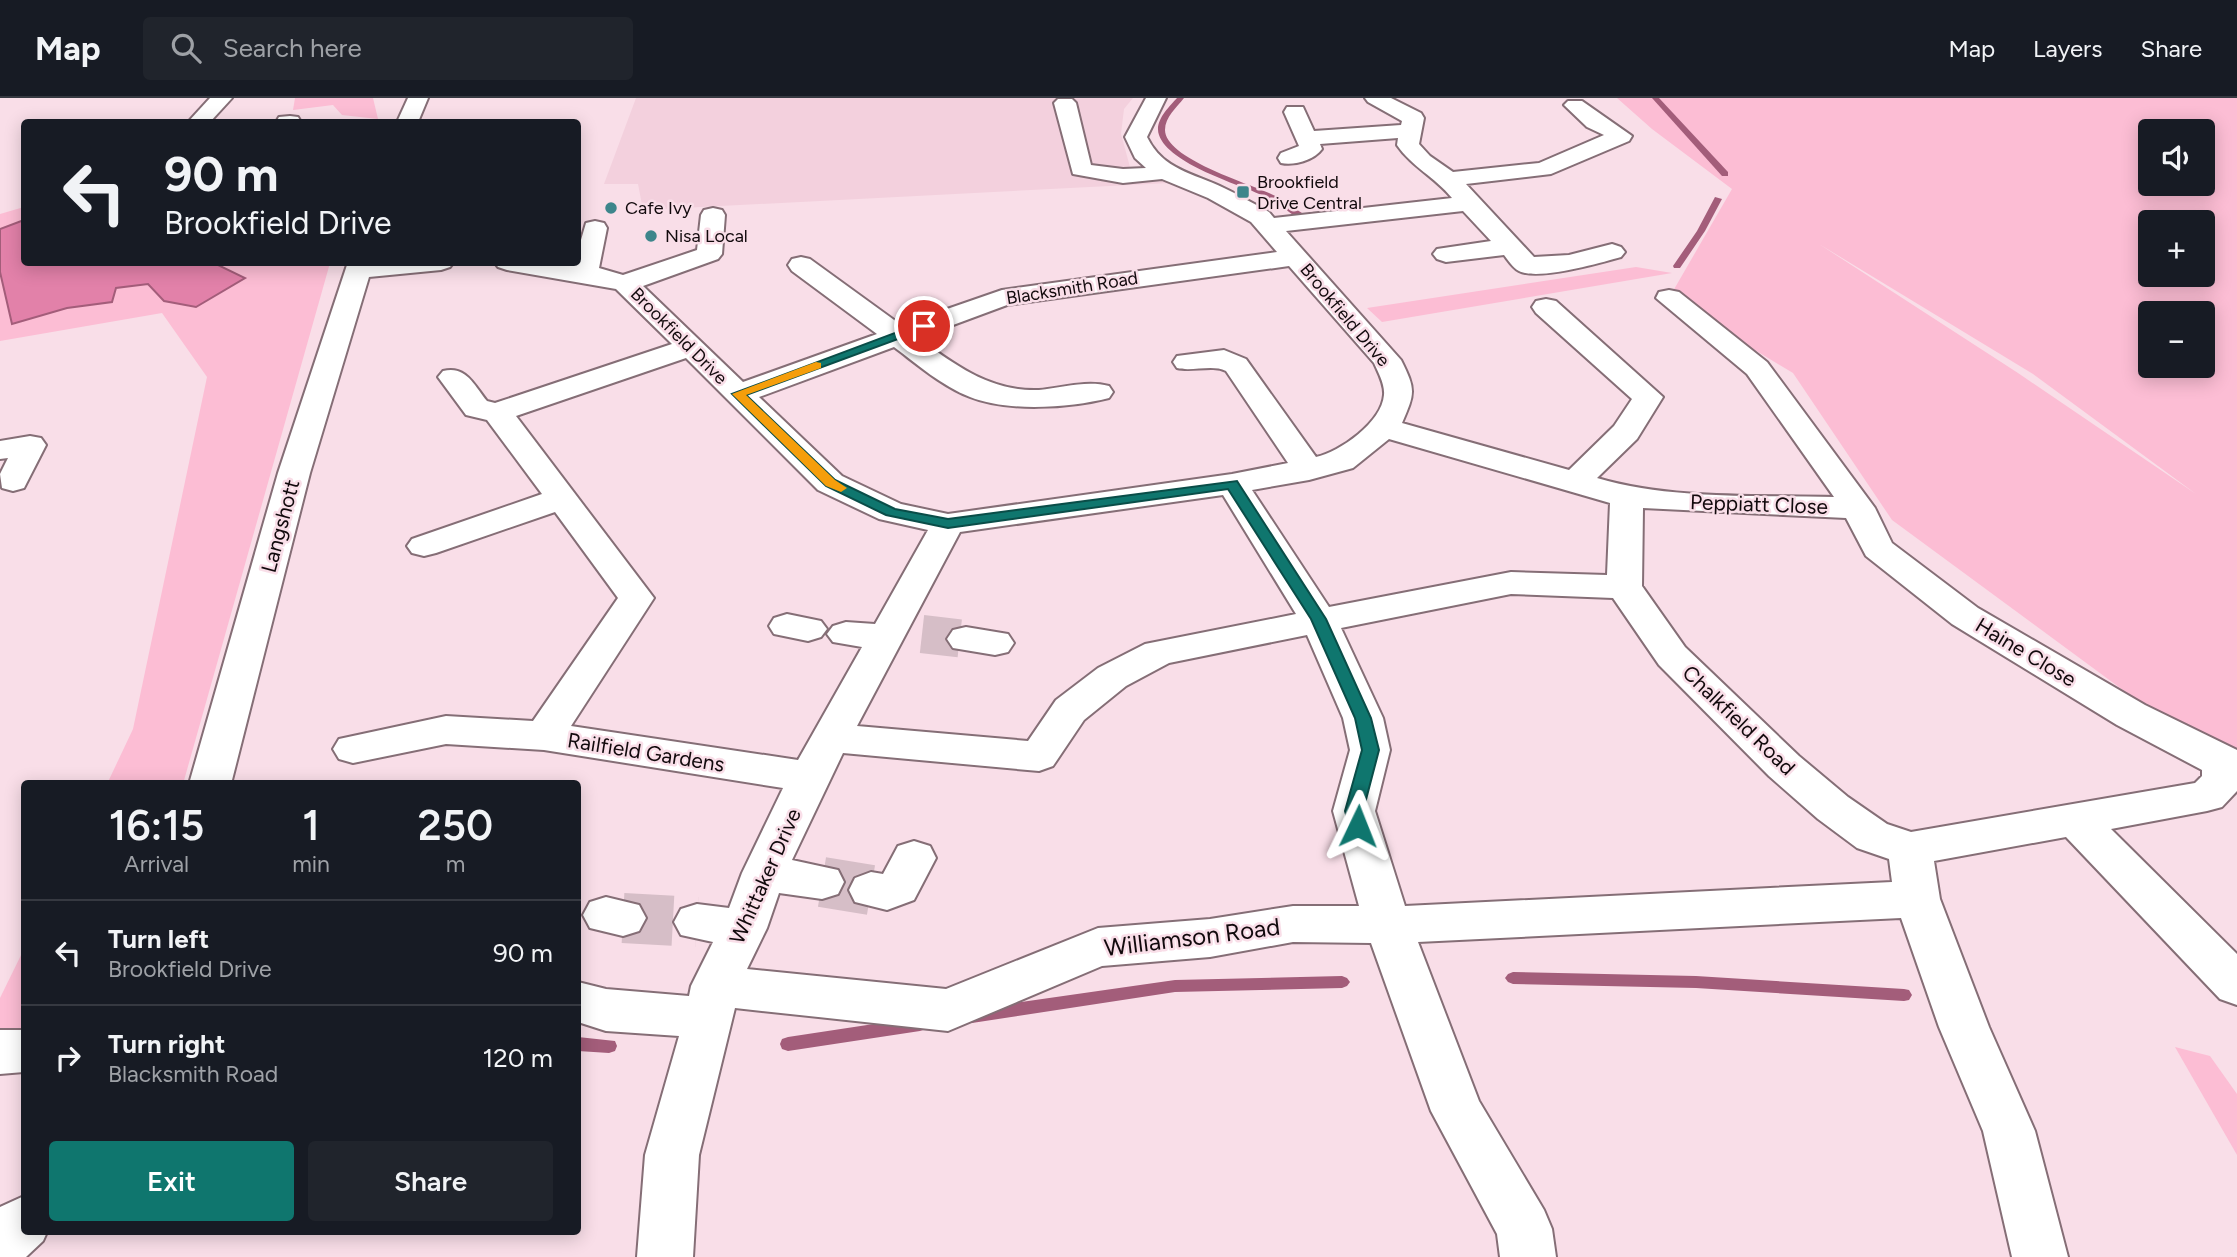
<!DOCTYPE html>
<meta charset="utf-8">
<style>
body{margin:0;font-family:Figtree,sans-serif;background:#20242c;color:#f1f3f6;height:100vh;display:flex;flex-direction:column;font-size:26px;white-space:nowrap}
*{box-sizing:border-box;margin:0}
p{font-size:23px;color:#9ea1a6}
.icon{flex:none;width:38px;height:38px;fill:none;stroke:currentColor;stroke-width:2;stroke-linecap:round;stroke-linejoin:round}
.map{position:relative;flex:1;overflow:hidden}
.drawer{position:absolute;left:21px;top:682px;width:560px;height:455px;display:flex;flex-direction:column;background:#171b24;border-radius:7px;box-shadow:0 4px 18px #0003}
.drawer>*{flex:none}
.hud{position:absolute;left:21px;top:21px;width:560px;height:147px;border-radius:7px;box-shadow:0 4px 18px #0003;background:#171b24;color:#f1f3f6;overflow:hidden}
.fabs{position:absolute;left:2138px;top:21px;display:grid;gap:14px}
.fabs a{display:grid;place-items:center;width:77px;height:77px;border-radius:7px;background:#171b24;box-shadow:0 4px 18px #0003;font-size:35px}
.pin{position:absolute;display:grid;place-items:center;width:60px;height:60px;color:#fff;margin:-30px;border:4px solid #fff;border-radius:50%;box-shadow:0 2px 7px #0007}
.me{position:absolute;width:77px;margin:-38px;rotate:2deg;stroke-linejoin:round;filter:drop-shadow(0 0 5px #0008)}
.turn{display:flex;align-items:center;gap:24px;height:147px;padding:0 28px;font-size:32px}
.turn .icon{width:91px;height:91px;stroke-width:2.5}
.turn b{display:block;font-size:49px;line-height:60px}
.eta{display:flex;justify-content:space-evenly;align-items:center;height:119px;text-align:center}
.eta b{font-size:42px;font-weight:600;line-height:49px}
.primary-button{display:flex;gap:14px;margin-top:auto;padding:14px 28px}
.primary-button a{flex:1;height:80px;border-radius:7px;background:#0f766e;color:#fff;font-size:28px;font-weight:600;line-height:80px;text-align:center}
.primary-button a+a{background:#20242c;color:#f1f3f6}
ul{padding:0;list-style:none}
li{display:flex;align-items:center;gap:21px;height:105px;padding:0 28px;border-top:2px solid #363941}
li div{flex:1}
li b{display:block;font-size:26px}
li em{font-style:normal}
header{display:flex;align-items:center;gap:42px;box-sizing:border-box;height:98px;padding:0 35px;background:#171b24;border-bottom:2px solid #363941}
header strong{font-size:33px}
nav{display:flex;gap:38px;margin-inline-start:auto;font-size:24px}
.search{width:490px;height:63px;background:#20242c;display:flex;align-items:center;gap:18px;box-sizing:border-box;padding:0 24px;border-radius:7px;color:#9ea1a6;font-size:26px}
.map>svg:first-child{display:block}
.built{fill:#f3d0dd}
.green{fill:#fcbdd4;fill-rule:evenodd}
.water{fill:#e281a9;stroke:#a35d7a;stroke-width:2}
.lines{fill:none;stroke-linecap:round;stroke-linejoin:round}
.stream{fill:#a35d7a;fill-rule:evenodd}
.minor-tunnel-far1{stroke:#d6bec7;stroke-width:38;stroke-dasharray:38 19;stroke-linecap:butt}
.minor-tunnel{stroke:#d6bec7;stroke-width:50;stroke-dasharray:50 24;stroke-linecap:butt}
.minor-casing{stroke:#856e76;stroke-width:4}
.minor{fill:#fff;fill-rule:evenodd}
.route{fill:#0f766e;stroke:#0a4d48;stroke-width:2}
.slow{fill:#f59e0b}
.poi-dot{fill:#3d858b;stroke:#f9dee8;stroke-width:2.5}
.labels{text-anchor:middle;dominant-baseline:central;stroke-width:5;stroke-linejoin:round;paint-order:stroke}
.far-poi-label{font-size:18px;fill:#11090c;stroke:#f9dee8;text-anchor:start}
.far-street-label{font-size:18px;fill:#11090c;stroke:#f9dee8}
.street-label{font-size:21px;fill:#11090c;stroke:#f9dee8}
.near-street-label{font-size:24px;fill:#11090c;stroke:#f9dee8}
</style>
<header>
<strong>Map</strong>
<div class="search"><svg class="icon" aria-label="search" viewBox="0 0 24 24"><circle cx="10" cy="10" r="6"/><path d="M15 15l6 6"/></svg>Search here</div>
<nav><a>Map</a><a>Layers</a><a>Share</a></nav>
</header>
<div class="map">
<svg width="2237" height="1159" viewBox="0 0 2237 1159">
<rect width="100%" height="100%" fill="#f9dee8"/>
<polygon class="built" points="636,0 1133,0 1124,11 1121,36 1130,69 1169,85 643,112 638,86 604,86"/>
<g class="green">
<polygon points="295,0 373,0 378,21 342,17 333,7 293,12"/>
<path d="M1617,0h620v655l-68,-29 -277,-204 -99,-147 -124,-75 63,-109 -80,-60zM2151,33h52v53h-52zM2151,124h52v53h-52zM1819,146l214,130 163,120 -178,-121zM2151,215h52v53h-52z"/>
<polygon points="24,109 24,164 330,165 183,686 107,686 133,631 207,279 162,215 0,243 0,116"/>
<polygon points="1636,169 1672,175 1382,224 1367,210"/>
<polygon points="24,851 24,934 0,937 0,900"/>
<polygon points="2175,949 2210,958 2237,996 2237,1057"/>
</g>
<polygon class="water" points="24,122 24,164 214,165 245,180 196,209 164,203 148,186 116,190 112,204 67,210 12,226 0,174 0,131"/>
<g class="lines">
<g class="stream">
<path d="M1177,0h7c-7,9 -19,19 -19,32 0,28 82,53 104,63 12,5 22,13 33,20v4h-6c-10,-7 -20,-16 -32,-21 -26,-12 -95,-32 -105,-61 -5,-14 10,-28 18,-37z"/>
<polygon points="1652,0 1659,0 1728,74 1728,78 1722,78"/>
<polygon points="1715,99 1722,101 1705,133 1680,170 1674,170 1673,168 1697,133"/>
<polygon points="1513,874 1696,878 1904,891 1909,892 1912,897 1909,902 1904,903 1696,890 1513,886 1508,884 1505,880 1508,876"/>
<polygon points="1342,878 1347,880 1350,884 1347,888 1342,890 1175,894 972,925 967,923 964,918 967,913 972,911 1175,882"/>
<polygon points="920,919 926,921 928,926 926,931 920,933 788,953 782,951 780,946 782,941 788,939"/>
<polygon points="578,939 615,943 617,948 615,953 609,955 578,953"/>
</g>
<polyline class="minor-tunnel-far1" points="922,536 966,541"/>
<g class="minor-tunnel">
<polyline points="822,784 871,792"/>
<polyline points="623,820 697,824"/>
</g>
<g class="minor-casing">
<g id="minor">
<polygon points="210,0 232,0 210,24 188,24"/>
<polygon points="408,0 428,0 418,24 397,24"/>
<path d="M1146,0h20l-19,39c16,33 46,36 77,51 15,7 30,16 45,24l5,6 178,-20c-17,-21 -40,-31 -55,-53l1,-7 -78,6 2,5c-8,11 -28,17 -41,14l-3,-5 3,-5 18,-7 -15,-34 3,-5h16l11,24 87,-6 1,-4 -34,-19 -3,-4h26l30,15 3,5 -5,26 11,12 23,16 86,-9 65,-28 -17,-8 -23,-22 4,-4h14l50,35 -3,5 -78,33 -85,10 68,73 35,-2 43,-11 9,3 4,5 -4,5c-21,6 -83,24 -102,14 -6,-3 -11,-11 -15,-16l-58,7 -9,-3 -4,-5 4,-5 54,-8 -28,-30 -177,20 115,129c15,30 14,33 1,63l167,47 45,-44 18,-27 -96,-86 -4,-6 4,-6 10,-2 10,2 107,96 -26,42 -40,39c75,22 159,17 237,19l-87,-123 -91,-76 3,-6 10,-2 10,2 88,70 108,146 17,35 86,65 167,97 92,45v41l-15,16 -15,4 -96,18 126,125v51l-17,-6 -154,-162 -132,24 6,38 49,128 46,104 33,126h-56l-29,-126 -44,-104 -38,-109 -483,24 61,159 65,109 8,19 4,28h-56l-3,-23 -66,-123 -60,-168 -78,-1 -83,15 -108,9 -154,65 -213,-23 -36,147 -6,102h-56l8,-102 34,-119 -73,-5 -28,-9v-40l28,7 83,7 2,-10 22,-44 -32,-7 -7,-13 7,-13 16,-5 32,4 13,-35 41,-85 -239,-38 -98,-6 -93,19 -14,-4 -6,-10 6,-10 107,-23 87,5 85,-123 -63,-86 -119,41 -12,3 -12,-3 -5,-7 5,-7 130,-45 -55,-74 -21,-5 -28,-38 5,-6c23,-6 31,14 44,30l8,2 177,-59 -56,-55 -109,-19 -9,-3 -4,-5 80,3 4,-3v-12l8,-27 9,-2 9,2 3,5 -8,40 24,7 74,-25 4,-35 3,-5 9,-2 9,2 3,5 -3,39 -4,5 -75,27 100,96 134,-48 -85,-63 -4,-6 4,-6 9,-2 9,2 91,66 101,-35 275,-38 -26,-30 -43,-24 -46,-19 -39,4 -50,-9 -19,-71 4,-4h14l4,4 15,62 32,4 23,-1 -11,-10 -10,-21zM1289,168l85,97c4,9 11,21 10,32 -2,27 -44,57 -68,62l-70,-98 -22,-9 -47,6 -4,6 4,6c15,4 35,-4 49,3l62,92 -56,11 -284,40 -47,-10 -59,-28 -83,-79 135,-50c24,18 48,39 76,50 37,15 100,11 139,1l4,-6 -4,-6c-23,-6 -47,2 -70,4 -48,2 -84,-25 -121,-52l89,-33zM686,260l132,132 61,29 49,11 -53,94 -29,-2 -13,4 -6,8 6,8 29,5 -64,113 -227,-34 83,-128 -138,-182zM1389,341l221,64 -3,72 -96,-3 -182,35 -77,-117 57,-10 44,-12zM1223,397l73,119 -151,30 -47,24 -42,32 -28,41 -171,-15 103,-194zM1643,410l203,10 20,38 86,68 165,101 85,45v6l-7,7 -284,49 -24,-8 -39,-27 -49,-41 -114,-109 -43,-61zM1511,496l102,4 46,67 110,111 49,43 39,29 32,11 3,23 -487,24 -30,-95 15,-61 -7,-32 -42,-90zM1307,537l36,83 7,32 -17,61 26,95h-66l-83,13 -112,9 -152,61 -199,-20 20,-41 12,-35 43,6 16,-5 6,-12 -6,-12 -46,-10 51,-107 196,18 14,-5 31,-46 42,-34 43,-23z"/>
<polygon points="290,18 298,19 301,24 276,24 279,19"/>
<polygon points="348,164 454,164 450,169 441,172 369,179 310,375 231,686 189,686 278,375"/>
<polygon points="30,338 41,340 46,347 24,390 13,393 2,390 0,376 8,360 0,361 0,343"/>
<polygon points="787,516 821,523 827,531 821,539 808,543 774,536 769,528 774,520"/>
<polygon points="966,529 1008,536 1014,545 1008,554 995,557 953,550 947,541 953,532"/>
<polygon points="914,743 930,748 936,760 914,802 887,812 855,804 849,792 855,780 871,774 883,776 898,748"/>
<polygon points="606,799 639,807 646,820 639,833 623,838 590,830 583,817 590,804"/>
<polygon points="0,932 24,932 24,974 0,976"/>
<polygon points="24,1098 24,1134 47,1134 43,1143 26,1159 0,1159 0,1109"/>
</g>
</g>
<use href="#minor" class="minor"/>
</g>
<polygon class="route" points="924,224 930,228 928,230 746,297 835,382 895,411 948,421 1237,383 1326,521 1371,620 1379,652 1363,713 1367,728 1364,733 1351,733 1345,713 1362,652 1355,620 1311,521 1228,391 948,430 886,417 826,388 732,296"/>
<polygon class="slow" points="816,264 821,265 821,270 746,297 835,382 847,390 841,394 826,388 732,296"/>
<g class="poi-dot">
<rect x="1236" y="87" width="14" height="14" rx="3.5"/>
<circle cx="611" cy="110" r="7"/>
<circle cx="651" cy="138" r="7"/>
</g>
<g class="labels">
<g class="far-poi-label">
<text x="1257" y="84">Brookfield<tspan x="1257" dy="21">Drive Central</tspan></text>
<text x="625" y="110">Cafe Ivy</text>
<text x="665" y="138">Nisa Local</text>
</g>
<g class="far-street-label">
<text transform="translate(1072 190) rotate(-9)">Blacksmith Road</text>
<text transform="translate(1345 217) rotate(50)">Brookfield Drive</text>
<text transform="translate(679 238) rotate(45)">Brookfield Drive</text>
</g>
<g class="street-label">
<text transform="translate(1759 406) rotate(2)">Peppiatt Close</text>
<text transform="translate(280 428) rotate(-75)">Langshott</text>
<text transform="translate(2026 554) rotate(31)">Haine Close</text>
<text transform="translate(1739 622) rotate(44)">Chalkfield Road</text>
<text transform="translate(646 654) rotate(9)">Railfield Gardens</text>
<text transform="translate(765 778) rotate(-66)">Whittaker Drive</text>
</g>
<g class="near-street-label">
<text transform="translate(1192 839) rotate(-7)">Williamson Road</text>
</g>
</g>
</svg>
<div class="fabs">
<a><svg class="icon" aria-label="sound" viewBox="0 0 24 24"><path d="M4 9h4l5-4v14l-5-4H4zM17 9q2 3 0 6"/></svg></a>
<a>+</a>
<a>−</a>
</div>
<div class="pin" style="left:924px;top:228px;background:#d93025"><svg class="icon" aria-label="arrive" viewBox="0 0 24 24"><path d="M6 21V4h12l-3 4 3 4H6"/></svg></div>
<svg class="me" style="left:1358px;top:728px" viewBox="-20 -20 40 40"><path d="M0-17L14 15 0 8-14 15z" fill="#0f766e" stroke="#fff" stroke-width="4"/></svg>
<div class="hud">
<div class="turn"><svg class="icon" aria-label="left" viewBox="0 0 24 24"><path d="M17 20v-9H6M10 6l-5 5 5 5"/></svg><div><b>90 m</b>Brookfield Drive</div></div>
</div>
<section class="drawer">
<div class="eta">
<div><b>16:15</b><p>Arrival</p></div>
<div><b>1</b><p>min</p></div>
<div><b>250</b><p>m</p></div>
</div>
<ul>
<li><svg class="icon" aria-label="left" viewBox="0 0 24 24"><path d="M17 20v-9H6M10 6l-5 5 5 5"/></svg><div><b>Turn left</b><p>Brookfield Drive</p></div><em>90 m</em></li>
<li><svg class="icon" aria-label="right" viewBox="0 0 24 24"><path d="M7 20v-9h11M14 6l5 5-5 5"/></svg><div><b>Turn right</b><p>Blacksmith Road</p></div><em>120 m</em></li>
</ul>
<div class="primary-button"><a>Exit</a><a>Share</a></div>
</section>
</div>
